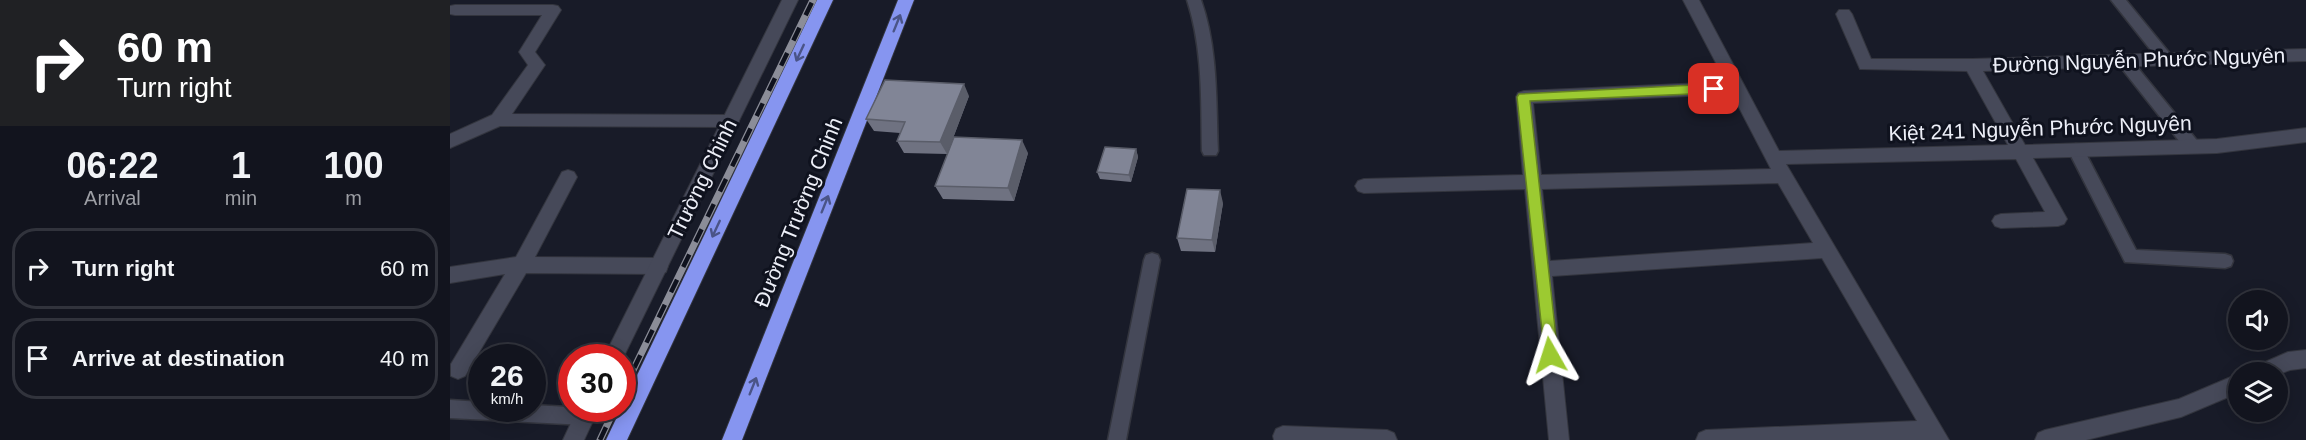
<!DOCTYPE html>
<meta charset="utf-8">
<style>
body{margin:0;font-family:Arial,sans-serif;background:#1b1d27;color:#f1f3f6;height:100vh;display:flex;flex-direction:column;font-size:22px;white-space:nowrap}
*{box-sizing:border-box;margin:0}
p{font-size:20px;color:#9c9ea4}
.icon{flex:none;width:33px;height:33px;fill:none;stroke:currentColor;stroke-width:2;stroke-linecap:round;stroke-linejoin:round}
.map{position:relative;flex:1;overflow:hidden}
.details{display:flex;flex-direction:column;background:#12141e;width:450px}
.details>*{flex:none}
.top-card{background:#202124;color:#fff;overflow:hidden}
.controls{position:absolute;left:1778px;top:290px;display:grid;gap:12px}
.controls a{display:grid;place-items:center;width:60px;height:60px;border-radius:50%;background:#12141e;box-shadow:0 3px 15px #0003,0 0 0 2px #31333c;font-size:30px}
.speed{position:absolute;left:18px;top:344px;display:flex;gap:12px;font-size:30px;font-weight:700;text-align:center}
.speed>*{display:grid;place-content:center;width:78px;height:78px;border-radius:50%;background:#12141e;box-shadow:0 3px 15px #0003,0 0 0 2px #31333c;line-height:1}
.speed small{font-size:15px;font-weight:400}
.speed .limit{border:9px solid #d22;background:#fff;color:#111}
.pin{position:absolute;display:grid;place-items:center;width:51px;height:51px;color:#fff;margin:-26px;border-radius:12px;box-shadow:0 3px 9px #0006}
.me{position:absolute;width:66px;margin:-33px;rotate:354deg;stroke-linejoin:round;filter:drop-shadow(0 0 4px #0008)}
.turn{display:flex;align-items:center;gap:21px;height:126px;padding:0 18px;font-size:27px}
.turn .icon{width:78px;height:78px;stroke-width:2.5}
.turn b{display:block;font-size:42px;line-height:51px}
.eta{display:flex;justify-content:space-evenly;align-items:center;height:102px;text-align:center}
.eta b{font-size:36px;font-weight:700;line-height:42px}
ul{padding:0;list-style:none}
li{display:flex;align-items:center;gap:18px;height:81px;margin:0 12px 9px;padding:0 6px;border:3px solid #31333c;border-radius:24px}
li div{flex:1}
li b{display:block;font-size:22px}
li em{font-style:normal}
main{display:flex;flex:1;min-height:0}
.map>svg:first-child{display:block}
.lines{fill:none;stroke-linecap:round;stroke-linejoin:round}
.lane-casing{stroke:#33353e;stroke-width:3}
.street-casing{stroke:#33353e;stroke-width:2}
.secondary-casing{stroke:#33353e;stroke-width:2}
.highway-casing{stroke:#33353e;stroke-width:2}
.lane{fill:#464959;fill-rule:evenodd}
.street{fill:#464959;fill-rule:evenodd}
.secondary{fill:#464959;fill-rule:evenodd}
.highway{fill:#8695f0;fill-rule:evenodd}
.rail-casing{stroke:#8b8d98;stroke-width:7}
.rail{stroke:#0f121e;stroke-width:4.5;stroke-dasharray:14;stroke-linecap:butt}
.wall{fill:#6f7281}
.shaded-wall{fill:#5a5d69}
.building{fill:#818596;stroke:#5a5d69;stroke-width:1.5}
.oneway{stroke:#4a5487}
.route{fill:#9cca31;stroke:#658320;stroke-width:1.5}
.labels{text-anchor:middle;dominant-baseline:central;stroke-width:6;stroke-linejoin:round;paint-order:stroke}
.street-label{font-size:21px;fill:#edeff8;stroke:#0f121e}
</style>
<main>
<section class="details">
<div class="top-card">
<div class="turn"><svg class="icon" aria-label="right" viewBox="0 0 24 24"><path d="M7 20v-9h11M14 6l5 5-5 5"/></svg><div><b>60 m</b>Turn right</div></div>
</div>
<div class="eta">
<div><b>06:22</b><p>Arrival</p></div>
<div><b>1</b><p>min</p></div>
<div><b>100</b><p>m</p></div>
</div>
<ul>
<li><svg class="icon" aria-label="right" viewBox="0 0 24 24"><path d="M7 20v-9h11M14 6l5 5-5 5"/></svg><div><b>Turn right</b></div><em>60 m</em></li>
<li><svg class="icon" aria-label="arrive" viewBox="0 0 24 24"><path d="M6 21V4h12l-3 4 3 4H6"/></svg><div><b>Arrive at destination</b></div><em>40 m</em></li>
</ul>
</section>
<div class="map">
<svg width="1856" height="440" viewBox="0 0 1856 440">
<rect width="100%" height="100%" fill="#181b28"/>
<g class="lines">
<g class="lane-casing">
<g id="lane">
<path d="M737,0h14c17,48 15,100 17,151l-2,4h-12l-2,-4c-1,-51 1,-102 -15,-151z"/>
<polygon points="1661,0 1676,0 1721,55 1723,59 1721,63 1711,63"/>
<polygon points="1674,56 1679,57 1749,143 1751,147 1749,151 1737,151 1669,65 1667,61 1669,57"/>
<polygon points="1626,144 1632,146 1686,250 1775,254 1781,256 1783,261 1781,266 1775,268 1675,262 1618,150 1620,146"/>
<polygon points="702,253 708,255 710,260 676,440 658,440 694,260 696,255"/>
<polygon points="0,400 32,402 32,408 82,408 82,405 137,408 142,410 144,416 142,422 135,425 0,418"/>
</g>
</g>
<g class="street-casing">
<g id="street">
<path d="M1233,0h16l80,151 229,-6 -41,-74 -107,-2 -24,-55 3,-4h10l3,4 19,45h101l334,-10v12l-323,10 42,74 192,-6 89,-11v14l-89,11 -184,5 34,61 -3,5 -6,2 -57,2 -6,-2 -3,-5 3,-5 6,-2 44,-2 -29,-53 -230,5 163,276h-253l3,-7 7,-3 211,-9 -95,-163 -270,18 17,164h-20l-24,-251 -161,4 -6,-2 -3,-5 3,-5 6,-2 159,-4 -7,-78 2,-4 6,-2 202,-9zM1282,94l39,75 -230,6 -8,-72zM1328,183l35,60 -263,18 -8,-72z"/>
<polygon points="5,5 103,5 108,6 111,10 85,52 95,65 62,114 281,115 287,116 289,121 287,126 281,127 50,126 0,148 0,134 42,115 78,65 69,52 92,15 5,15 0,14 0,6"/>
<polygon points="118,170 124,172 127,177 85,257 209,258 216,260 218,266 216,272 209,274 76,273 15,376 8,379 1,376 1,364 55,274 0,283 0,267 66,257 112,172"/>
<polygon points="1856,350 1856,368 1840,370 1827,375 1827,372 1803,372 1806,366 1838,352"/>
<polygon points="1788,374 1788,393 1731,417 1636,440 1585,440 1588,433 1595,430 1729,399"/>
<polygon points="833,426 937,430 944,433 947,440 824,440 823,436 826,429"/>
</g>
</g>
<g class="secondary-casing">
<g id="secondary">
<polygon points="332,0 348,0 172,360 172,357 154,357"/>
<polygon points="128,408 149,408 134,440 113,440"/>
</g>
</g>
<g class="highway-casing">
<g id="highway">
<polygon points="367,0 383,0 177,440 156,440"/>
<polygon points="448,0 464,0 292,440 272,440"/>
</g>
</g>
<use href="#lane" class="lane"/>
<use href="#street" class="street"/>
<use href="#secondary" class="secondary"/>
<use href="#highway" class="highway"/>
<g class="rail-casing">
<g id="rail">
<polyline points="172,393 363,0"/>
<polyline points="150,440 165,408"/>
</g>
</g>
<use href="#rail" class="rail"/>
</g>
<g class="wall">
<polygon points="519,96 497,154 454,153 447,141 450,133 424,131 416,119"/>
<polygon points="686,149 688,157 681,182 650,179 647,172"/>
<polygon points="578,153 564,201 493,199 485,186"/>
<polygon points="773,203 765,252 731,251 727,238"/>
</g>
<g class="shaded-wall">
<polygon points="514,84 519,96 497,154 490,142"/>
<polygon points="572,140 578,153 564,201 558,188"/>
<polygon points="686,149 688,157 681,182 679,175"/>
<polygon points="770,190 773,203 765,252 762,240"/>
</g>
<g class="building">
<polygon points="435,80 514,84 490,142 447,141 455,122 416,119"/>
<polygon points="504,137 572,140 558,188 485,186"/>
<polygon points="655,147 686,149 679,175 647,172"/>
<polygon points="737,189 770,190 762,240 727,238"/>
</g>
<defs><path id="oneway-shaft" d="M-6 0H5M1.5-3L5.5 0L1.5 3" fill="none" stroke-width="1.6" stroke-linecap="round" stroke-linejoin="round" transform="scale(1.5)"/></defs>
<g class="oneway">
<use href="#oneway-shaft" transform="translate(447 23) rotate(-68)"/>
<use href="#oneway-shaft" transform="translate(350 53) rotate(115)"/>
<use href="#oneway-shaft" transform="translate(375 204) rotate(-68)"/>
<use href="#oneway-shaft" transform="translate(266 229) rotate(115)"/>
<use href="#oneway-shaft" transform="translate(303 386) rotate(-68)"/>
</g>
<polygon class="route" points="1264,84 1270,89 1264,93 1080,101 1108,355 1106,359 1100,361 1095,359 1067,97 1069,94"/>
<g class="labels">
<g class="street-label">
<text transform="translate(1689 60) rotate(-2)">Đường Nguyễn Phước Nguyên</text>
<text transform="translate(1590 128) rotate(-2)">Kiệt 241 Nguyễn Phước Nguyên</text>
<text transform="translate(252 179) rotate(-64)">Trường Chinh</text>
<text transform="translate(348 212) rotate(-68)">Đường Trường Chinh</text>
</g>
</g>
</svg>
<div class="controls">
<a><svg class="icon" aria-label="sound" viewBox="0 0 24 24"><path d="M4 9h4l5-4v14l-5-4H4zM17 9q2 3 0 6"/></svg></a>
<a><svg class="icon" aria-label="layers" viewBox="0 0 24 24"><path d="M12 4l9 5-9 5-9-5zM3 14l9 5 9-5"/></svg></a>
</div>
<div class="speed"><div>26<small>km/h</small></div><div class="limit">30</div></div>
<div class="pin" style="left:1264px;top:89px;background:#d93025"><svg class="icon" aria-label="arrive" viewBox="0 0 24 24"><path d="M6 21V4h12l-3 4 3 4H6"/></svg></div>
<svg class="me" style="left:1100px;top:355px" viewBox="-20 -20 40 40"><path d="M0-17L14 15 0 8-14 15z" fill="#9cca31" stroke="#fff" stroke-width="4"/></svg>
</div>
</main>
